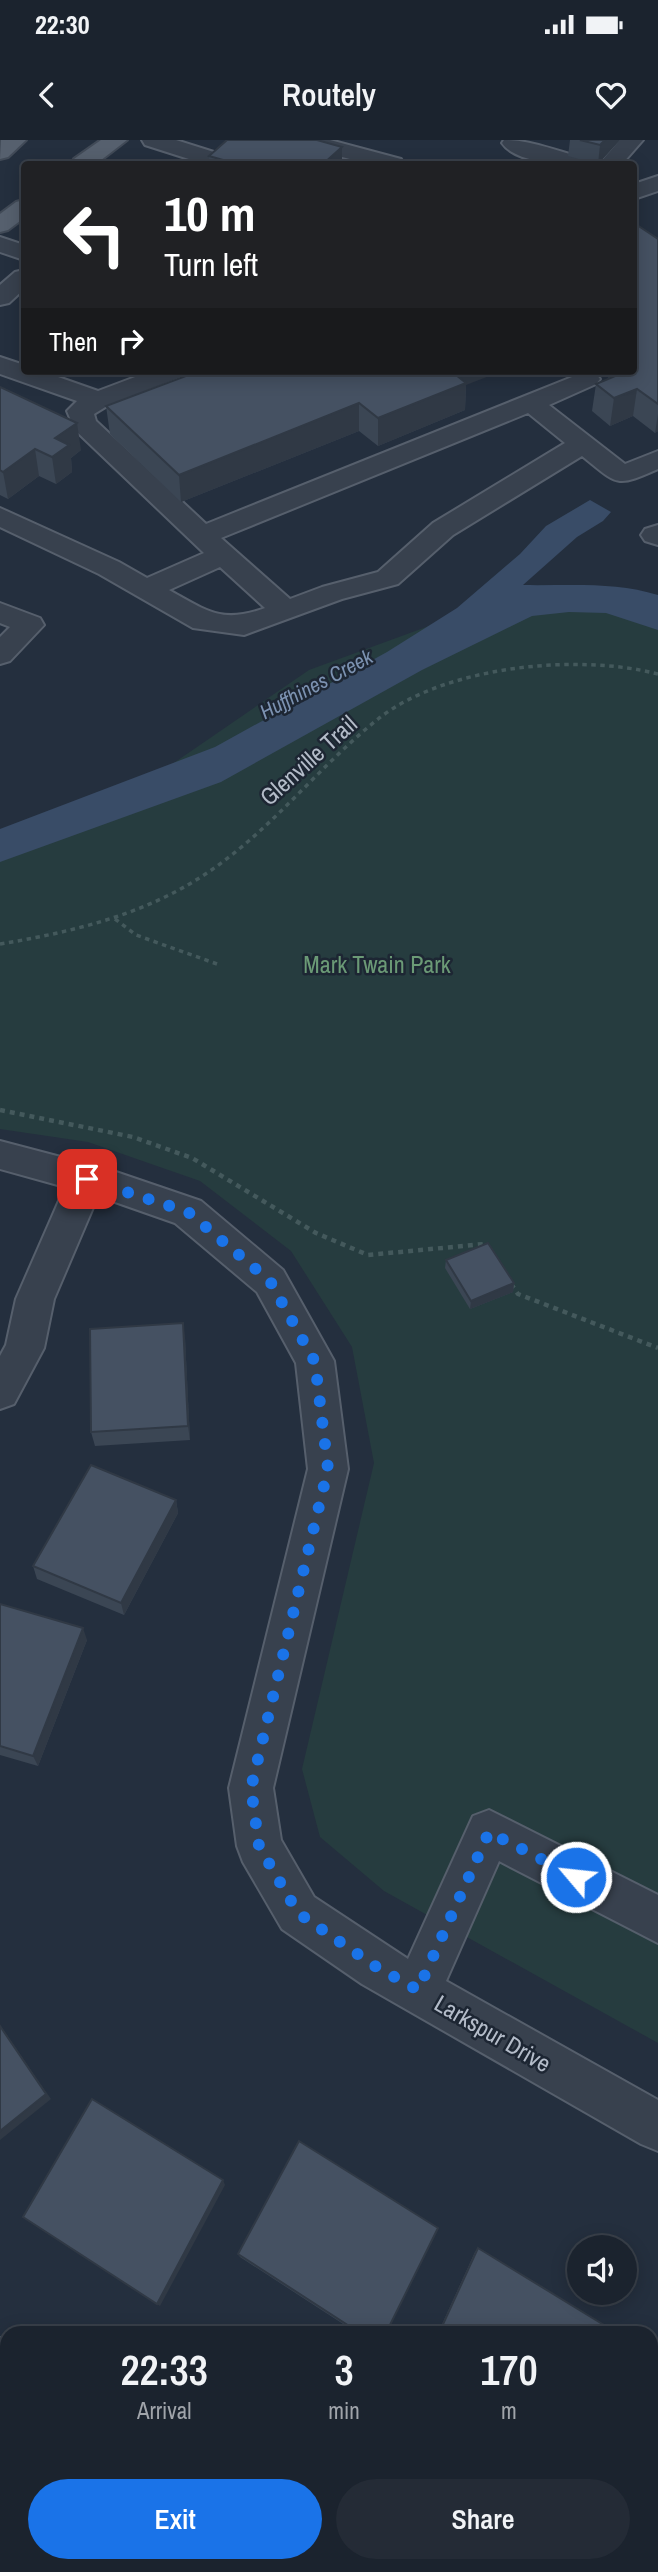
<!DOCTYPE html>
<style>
body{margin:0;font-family:"Archivo Narrow",sans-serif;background:#242b36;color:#f1f3f6;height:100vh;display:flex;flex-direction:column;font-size:26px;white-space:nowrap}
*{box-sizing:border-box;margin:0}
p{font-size:23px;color:#a0a4aa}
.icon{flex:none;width:38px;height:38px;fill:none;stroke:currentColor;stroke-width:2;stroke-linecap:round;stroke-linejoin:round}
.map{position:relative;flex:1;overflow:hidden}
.drawer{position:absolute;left:0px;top:2186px;width:658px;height:247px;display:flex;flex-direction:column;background:#1b232e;border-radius:21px 21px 0 0;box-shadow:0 4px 18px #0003,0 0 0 2px #39404a}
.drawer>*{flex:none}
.banner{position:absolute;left:21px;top:21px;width:616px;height:214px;border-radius:7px;box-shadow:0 4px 18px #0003,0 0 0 2px #39404a;background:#202124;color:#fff;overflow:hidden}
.controls{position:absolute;left:567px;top:2095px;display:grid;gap:14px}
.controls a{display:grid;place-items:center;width:70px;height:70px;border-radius:50%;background:#1b232e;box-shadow:0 4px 18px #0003,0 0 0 2px #39404a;font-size:35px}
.pin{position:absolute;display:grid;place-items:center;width:60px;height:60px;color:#fff;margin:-30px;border-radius:14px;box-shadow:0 4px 10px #0006}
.me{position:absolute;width:77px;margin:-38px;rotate:298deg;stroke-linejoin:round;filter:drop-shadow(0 0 5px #0008)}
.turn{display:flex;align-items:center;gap:24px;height:147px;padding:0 28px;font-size:32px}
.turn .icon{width:91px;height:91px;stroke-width:2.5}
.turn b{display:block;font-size:49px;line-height:60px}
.then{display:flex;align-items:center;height:66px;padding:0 28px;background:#0003;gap:14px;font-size:26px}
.eta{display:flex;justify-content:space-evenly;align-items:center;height:119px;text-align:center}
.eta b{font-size:42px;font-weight:600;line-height:49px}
.button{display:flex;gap:14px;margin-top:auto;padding:14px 28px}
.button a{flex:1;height:80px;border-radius:42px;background:#1a73e8;color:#fff;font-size:28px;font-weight:600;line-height:80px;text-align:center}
.button a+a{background:#242b36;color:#f1f3f6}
.status{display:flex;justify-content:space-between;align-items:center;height:49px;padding:0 35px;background:#1b232e;direction:ltr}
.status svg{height:19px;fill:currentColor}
header{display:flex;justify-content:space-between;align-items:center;height:91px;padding:0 28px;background:#1b232e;font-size:32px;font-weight:600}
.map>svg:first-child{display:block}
.green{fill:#263c3f}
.water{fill:#394c67}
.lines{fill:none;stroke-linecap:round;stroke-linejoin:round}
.minor-casing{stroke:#565f6c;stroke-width:4}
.major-casing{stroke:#414a57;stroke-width:4}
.path-far1{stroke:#44595c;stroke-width:3.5;stroke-dasharray:4.5 4.5;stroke-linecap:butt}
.path{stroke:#44595c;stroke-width:4.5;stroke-dasharray:5 5;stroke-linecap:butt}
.minor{fill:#38414e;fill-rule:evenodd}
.major{fill:#56606e;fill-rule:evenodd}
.wall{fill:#3b4654}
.shaded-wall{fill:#303945}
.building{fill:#455162;stroke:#303945;stroke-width:2}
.route{stroke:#1a73e8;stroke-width:12;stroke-dasharray:0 21.6}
.labels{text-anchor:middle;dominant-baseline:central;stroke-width:5;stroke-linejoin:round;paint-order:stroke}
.far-water-label{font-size:21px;font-style:italic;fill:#7c92b1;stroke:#1d2633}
.street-label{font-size:24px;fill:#b4bcc9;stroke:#1d2633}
.park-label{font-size:24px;fill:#6b9a76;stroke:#1d2633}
</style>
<div class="status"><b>22:30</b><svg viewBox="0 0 49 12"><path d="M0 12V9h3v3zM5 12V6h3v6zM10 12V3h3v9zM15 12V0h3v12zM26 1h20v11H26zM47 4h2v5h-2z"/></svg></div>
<header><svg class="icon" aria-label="back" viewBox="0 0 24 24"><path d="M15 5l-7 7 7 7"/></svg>Routely<svg class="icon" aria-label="heart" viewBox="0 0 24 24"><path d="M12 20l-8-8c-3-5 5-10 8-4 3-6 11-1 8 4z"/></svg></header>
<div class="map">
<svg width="658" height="2432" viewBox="0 0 658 2432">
<rect width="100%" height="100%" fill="#242f3e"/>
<polygon class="green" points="541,445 658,484 658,1903 384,1751 320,1697 302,1629 374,1323 352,1207 291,1111 200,1041 88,1002 0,989 0,715 165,629 309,530"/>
<path class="water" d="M590,360l21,12 -8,9 -26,16 -54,48c44,1 91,-4 135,10v35l-52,-17 -37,-1 -37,4 -110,54 -201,112 -221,80v-33l215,-82 172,-95 70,-44 63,-54 26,-28z"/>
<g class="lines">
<g class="minor-casing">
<g id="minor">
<polygon points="142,0 176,0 217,13 220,18 215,24 190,24 192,20 145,5"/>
<polygon points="293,0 330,0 401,19 404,24 369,24 296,5"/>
<path d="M504,0c28,0 55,12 83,19l3,5c-22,2 -74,0 -88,-21z"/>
<polygon points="620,0 643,0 622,24 599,24"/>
<polygon points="658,36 658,51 634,59 634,44"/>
<polygon points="0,97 24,105 24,120 0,112"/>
<polygon points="24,130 24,149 9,163 0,165 0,145 15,132"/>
<path d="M0,217l24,8v6h17l57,20 53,-20h36l-4,5 -76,30 -13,8 2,7 110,103 381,-153 9,3 4,5 -4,5 -47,21 76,59 33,-13v18c-43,19 -40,16 -76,-13l-129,79 -55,49 -56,15 -98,36 -51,-7 -94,-54 -99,-47v-19l119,54 28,16 57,-25 -129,-123 -8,-19 10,-10 -77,-27zM528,273l37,30 -132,80 -55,49 -56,15 -32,12 -69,-61zM220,427l45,41c-43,16 -58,3 -96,-18z"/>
<polygon points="658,385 658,405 645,401 641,395 645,389"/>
<polygon points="0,463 40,478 44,485 10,521 0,524 0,497 10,487 0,483"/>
<polygon points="0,1001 110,1030 201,1061 283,1130 334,1221 348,1329 273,1648 281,1700 314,1757 408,1819 473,1676 489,1670 658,1755 658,1803 499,1721 446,1841 658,1960 658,2011 641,2004 362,1844 282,1789 243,1722 237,1706 229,1648 308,1329 296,1223 257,1152 175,1083 98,1056 54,1159 44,1208 14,1264 0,1269 0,1216 6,1205 16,1159 65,1047 0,1029"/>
<polygon points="0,2198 7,2201 7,2255 0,2252"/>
<polygon points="269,2426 330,2426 332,2432 271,2432"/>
</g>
</g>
<g class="major-casing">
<g id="major">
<polygon points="26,0 8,17 0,19 1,0"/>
<polygon points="101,0 127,0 96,24 71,24 74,19"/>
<polygon points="24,60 24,78 8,90 0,92 0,74 16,62"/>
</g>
</g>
<g class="path-far1">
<polyline points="115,779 136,795 217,824"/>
<path d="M0,804c72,-12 143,-29 204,-69 66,-43 113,-107 174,-156 67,-53 199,-66 280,-45"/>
</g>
<g class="path">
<polyline points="0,970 133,997 192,1018 316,1093 368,1115 484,1104 486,1108"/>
<polyline points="511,1144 518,1154 658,1208"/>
</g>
<use href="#minor" class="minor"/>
<use href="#major" class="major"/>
</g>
<g class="wall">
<polygon points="570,0 620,0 598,24 568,16"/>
<polygon points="209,16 342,24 209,24"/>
<polygon points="634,83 658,99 658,291 655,293 633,276 610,286 592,271 596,244 609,238 599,231 634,231"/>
<polygon points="466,245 465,270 378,306 359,291 181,362 110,294 106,266"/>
<polygon points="0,247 81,310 71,318 72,332 56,344 39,336 8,359 0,355"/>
<polygon points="446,1120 514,1143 513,1152 470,1169 445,1128"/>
<polygon points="185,1198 190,1300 95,1306 91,1292"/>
<polygon points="176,1360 178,1373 124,1475 37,1439 33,1426"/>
<polygon points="0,1464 87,1500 38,1626 0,1615"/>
<polygon points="478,2108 617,2193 438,2193 475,2112"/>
<polygon points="238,2114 386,2193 357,2193 240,2117"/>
<polygon points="658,2249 658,2396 651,2392 651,2266"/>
</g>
<g class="shaded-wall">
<polygon points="605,0 620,0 598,24 600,5"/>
<polygon points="342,7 342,24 323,24"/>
<polygon points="446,231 502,231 466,245 465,270 378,306 378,278"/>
<polygon points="637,249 633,276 610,286 614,258"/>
<polygon points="359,263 359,291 181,362 179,335"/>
<polygon points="658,274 658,291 655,293"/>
<polygon points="77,283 81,310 71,318 72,332 56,344 52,317 55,298"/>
<polygon points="35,309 39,336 8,359 3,332"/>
<polygon points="514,1143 513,1152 470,1169 471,1161"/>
<polygon points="183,1183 185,1198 190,1300 188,1286"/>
<polygon points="176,1360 178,1373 124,1475 121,1463"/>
<polygon points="83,1488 87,1500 38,1626 33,1616"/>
<polygon points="0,1885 51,1959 0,2000"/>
<polygon points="223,2040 225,2045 160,2166 157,2164"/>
</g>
<g class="building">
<polygon points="227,0 317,0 342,7 323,24 237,24 209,16"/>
<polygon points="580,0 605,0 600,5"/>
<polygon points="634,83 658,99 658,264 637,249 614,258 596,244 627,231 634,231 634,228 635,228 634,227"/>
<polygon points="199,231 451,231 466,243 378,278 359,263 179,335 106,266"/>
<polygon points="0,247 77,283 55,298 69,305 52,317 35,309 3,332 0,330"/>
<polygon points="488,1103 514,1143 471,1161 446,1120"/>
<polygon points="183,1183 188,1286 91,1292 90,1189"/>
<polygon points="91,1325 176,1360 121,1463 33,1426"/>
<polygon points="0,1464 83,1488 33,1616 0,1606"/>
<polygon points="0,1886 46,1954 0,1991"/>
<polygon points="92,1959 223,2040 157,2164 23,2077"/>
<polygon points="299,2001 438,2088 386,2193 360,2193 238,2114"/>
<polygon points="478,2108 617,2193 439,2193"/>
<polygon points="658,2264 658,2394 651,2390 651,2281"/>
</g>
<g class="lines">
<polyline class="route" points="87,1039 188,1072 270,1141 315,1222 328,1329 251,1648 259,1706 298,1773 378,1828 418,1850 489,1692 576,1737"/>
</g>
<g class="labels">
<g class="far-water-label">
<text transform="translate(316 544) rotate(-28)">Huffhines Creek</text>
</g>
<g class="street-label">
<text transform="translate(308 620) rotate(-42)">Glenville Trail</text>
<text transform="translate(493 1893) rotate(30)">Larkspur Drive</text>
</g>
<g class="park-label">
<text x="377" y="824">Mark Twain Park</text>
</g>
</g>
</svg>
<div class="controls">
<a><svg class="icon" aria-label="sound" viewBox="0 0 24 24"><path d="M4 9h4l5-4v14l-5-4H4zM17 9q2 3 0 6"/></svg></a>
</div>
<div class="pin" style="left:87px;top:1039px;background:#d93025"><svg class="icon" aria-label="arrive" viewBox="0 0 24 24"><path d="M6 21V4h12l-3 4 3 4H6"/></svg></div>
<svg class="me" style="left:576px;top:1737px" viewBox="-20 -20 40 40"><circle r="17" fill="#1a73e8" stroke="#fff" stroke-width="3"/><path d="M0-11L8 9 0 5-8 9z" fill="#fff"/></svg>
<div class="banner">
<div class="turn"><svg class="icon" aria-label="left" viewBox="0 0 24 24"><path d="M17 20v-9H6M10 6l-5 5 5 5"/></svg><div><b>10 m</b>Turn left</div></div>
<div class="then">Then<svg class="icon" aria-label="right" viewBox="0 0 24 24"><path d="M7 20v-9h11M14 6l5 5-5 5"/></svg></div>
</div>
<section class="drawer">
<div class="eta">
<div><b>22:33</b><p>Arrival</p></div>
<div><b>3</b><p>min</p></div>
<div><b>170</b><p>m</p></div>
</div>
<div class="button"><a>Exit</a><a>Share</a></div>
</section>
</div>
